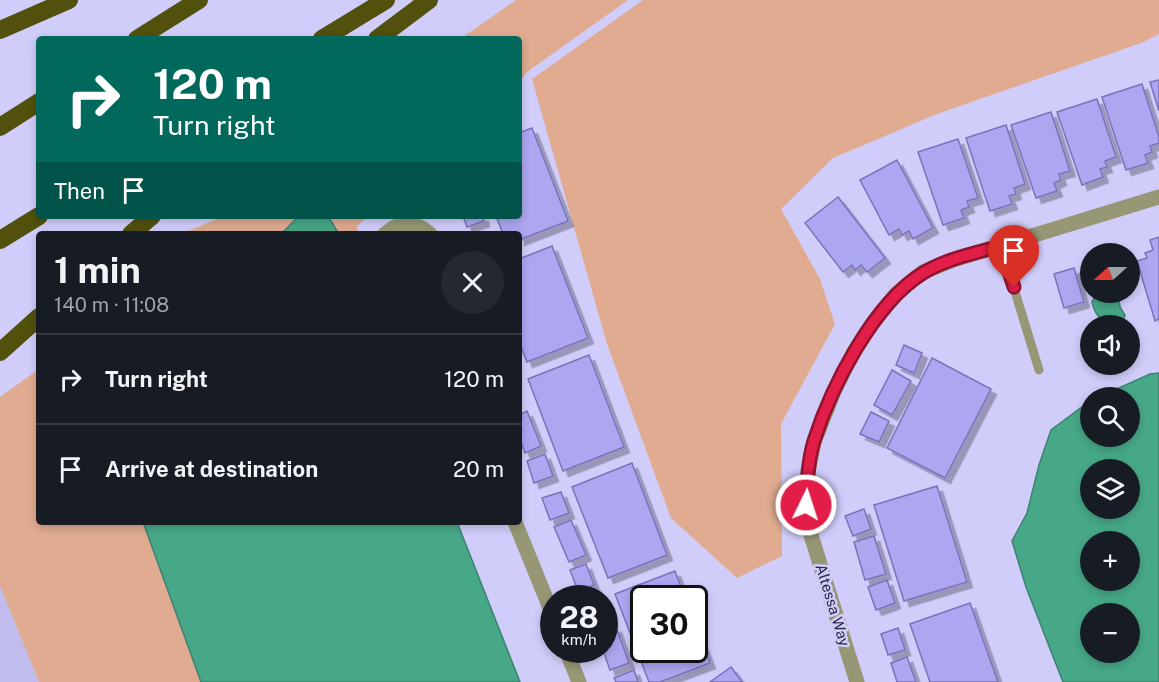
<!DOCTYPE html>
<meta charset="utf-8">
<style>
body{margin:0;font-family:"Public Sans",sans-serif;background:#242831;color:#f1f3f6;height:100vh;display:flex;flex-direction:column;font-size:22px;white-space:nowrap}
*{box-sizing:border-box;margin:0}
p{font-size:20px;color:#9ea1a6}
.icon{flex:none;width:33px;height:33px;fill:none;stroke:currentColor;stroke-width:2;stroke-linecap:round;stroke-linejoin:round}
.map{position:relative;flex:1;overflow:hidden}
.side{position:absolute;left:36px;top:231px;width:486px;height:294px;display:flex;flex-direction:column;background:#171b24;border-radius:6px;box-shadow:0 3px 9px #0003}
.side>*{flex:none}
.banner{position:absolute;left:36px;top:36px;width:486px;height:183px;border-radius:6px;box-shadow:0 3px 9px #0003;background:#00695c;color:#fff;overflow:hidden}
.needle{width:39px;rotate:249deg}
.controls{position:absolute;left:1080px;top:243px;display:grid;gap:12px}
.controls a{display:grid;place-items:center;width:60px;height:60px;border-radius:50%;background:#171b24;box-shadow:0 3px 9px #0003;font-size:30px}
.speed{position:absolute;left:540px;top:585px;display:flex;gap:12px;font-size:30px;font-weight:700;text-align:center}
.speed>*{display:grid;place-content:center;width:78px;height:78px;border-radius:50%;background:#171b24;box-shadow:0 3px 9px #0003;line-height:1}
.speed small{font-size:15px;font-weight:400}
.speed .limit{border:3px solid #111;border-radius:9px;background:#fff;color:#111}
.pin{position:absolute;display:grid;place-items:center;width:51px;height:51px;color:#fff;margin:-62px -26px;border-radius:50% 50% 50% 0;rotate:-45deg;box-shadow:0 0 6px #0007}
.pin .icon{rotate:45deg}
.me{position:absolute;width:66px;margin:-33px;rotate:4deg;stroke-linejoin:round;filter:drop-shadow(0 0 4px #0008)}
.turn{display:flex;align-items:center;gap:21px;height:126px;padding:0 18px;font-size:27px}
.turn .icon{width:78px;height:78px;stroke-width:2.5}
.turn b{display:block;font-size:42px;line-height:51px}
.then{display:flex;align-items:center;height:57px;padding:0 18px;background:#0003;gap:12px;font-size:22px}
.round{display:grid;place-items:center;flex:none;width:63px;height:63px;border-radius:32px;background:#242831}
.headline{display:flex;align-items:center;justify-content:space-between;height:102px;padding:0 18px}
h1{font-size:36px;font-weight:700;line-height:45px}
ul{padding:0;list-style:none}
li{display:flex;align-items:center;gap:18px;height:90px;padding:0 18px;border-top:2px solid #363941}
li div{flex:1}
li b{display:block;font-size:22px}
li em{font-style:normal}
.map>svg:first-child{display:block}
.built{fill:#c0bdee}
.green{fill:#e0ab90}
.water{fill:#47a887;stroke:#3e8173;stroke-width:1.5;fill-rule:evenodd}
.building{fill:#ada6f1;stroke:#7a73b9;stroke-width:1.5;filter:url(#shadow)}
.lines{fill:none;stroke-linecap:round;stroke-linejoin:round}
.lane{stroke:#979775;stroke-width:9}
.street{stroke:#979775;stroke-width:15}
.highway{stroke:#52500d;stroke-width:18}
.route-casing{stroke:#92132f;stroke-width:15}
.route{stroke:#e11d48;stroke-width:10}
.labels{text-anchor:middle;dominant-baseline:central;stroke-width:5;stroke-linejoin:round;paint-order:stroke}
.street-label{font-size:15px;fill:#292644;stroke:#d0cdfb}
</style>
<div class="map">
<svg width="1159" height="682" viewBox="0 0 1159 682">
<defs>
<filter id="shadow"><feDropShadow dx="5.5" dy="5.5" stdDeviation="0" flood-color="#0004"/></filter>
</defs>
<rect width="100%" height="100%" fill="#d0cdfb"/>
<polygon class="built" points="0,586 39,682 0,682"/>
<g class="green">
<polygon points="516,0 628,0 527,72 519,83 519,39 460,39"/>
<polygon points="643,0 1159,0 1159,34 1144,42 937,114 833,158 781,209 820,279 835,324 781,424 782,556 737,578 671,518 607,344 532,79"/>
<polygon points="224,216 299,216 281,234 181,234"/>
<polygon points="328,216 369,216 357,226 357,234 339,234"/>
<polygon points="39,369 39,522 143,522 201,682 39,682 0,586 0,397"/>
</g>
<g class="water">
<polygon points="299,216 328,216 339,234 281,234"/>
<path d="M1097,293h21l2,14 5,8 -3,10c-16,2 -27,-8 -30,-23z"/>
<path d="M1159,373v309h-96l-37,-95 -14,-46 15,-28 12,-48 12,-35 39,-29v35h40v-38l-31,-1 51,-23zM1090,470h40v38h-40zM1090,542h40v38h-40zM1090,614h40v38h-40z"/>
<polygon points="143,522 457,522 520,682 201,682"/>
</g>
<g class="building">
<polygon points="1159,80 1159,111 1150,82"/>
<polygon points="1142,84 1159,137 1159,143 1150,146 1152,152 1145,155 1148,163 1126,170 1102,97"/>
<polygon points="1097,99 1116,157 1105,161 1107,167 1100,169 1103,177 1082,185 1057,112"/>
<polygon points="1051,112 1070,171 1059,174 1061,180 1054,183 1057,191 1036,198 1011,125"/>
<polygon points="1006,125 1025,184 1014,188 1016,194 1009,196 1012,204 990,211 966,138"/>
<polygon points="532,128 568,221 519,240 519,234 503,234 496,216 519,216 519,133"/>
<polygon points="958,139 978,198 967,201 969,207 961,210 964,218 943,225 918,152"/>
<polygon points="897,160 933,228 913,239 909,231 902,235 899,229 889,235 860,180"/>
<polygon points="838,197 885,258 867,272 861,265 855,270 852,265 843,272 805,223"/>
<polygon points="463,216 483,216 484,221 467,227"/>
<polygon points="1159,237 1159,319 1155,321 1137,261 1147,258 1145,253 1153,250 1150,240"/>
<polygon points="552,246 588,338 527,362 519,342 519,259"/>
<polygon points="1074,268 1084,302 1064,308 1054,274"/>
<polygon points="904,345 922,353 914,373 896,365"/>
<polygon points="589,355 624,447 563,471 528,379"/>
<polygon points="932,358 991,389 945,478 887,448"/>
<polygon points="892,370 911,381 892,415 874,405"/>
<polygon points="527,411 541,446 525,453 519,437 519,415"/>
<polygon points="871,412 889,421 879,442 860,434"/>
<polygon points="545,454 553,476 534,483 527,461"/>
<polygon points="632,463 667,555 608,578 572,487"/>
<polygon points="937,486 967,582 904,601 874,505"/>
<polygon points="561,492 569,513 550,520 542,498"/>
<polygon points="864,509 871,529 853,536 845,516"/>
<polygon points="571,520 586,555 569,562 554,527"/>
<polygon points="874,536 886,574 865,580 854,542"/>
<polygon points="586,564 594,585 578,591 570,570"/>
<polygon points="675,571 685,598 644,598 644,650 694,650 694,622 710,663 660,682 649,682 615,594"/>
<polygon points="887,580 895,603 876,610 868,587"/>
<polygon points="604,601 612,621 604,624"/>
<polygon points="970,603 998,682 930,682 910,624"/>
<polygon points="616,627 629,663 610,670 603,650 604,631"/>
<polygon points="898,628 905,650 888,655 881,634"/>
<polygon points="907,657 916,682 897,682 891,663"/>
<polygon points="731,667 742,682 710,682"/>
<polygon points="634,670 638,682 616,682 614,678"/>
</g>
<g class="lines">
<polyline class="lane" points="1001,246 1039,370"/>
<g class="street">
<path d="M385,234c14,-13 31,-13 45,0"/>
<polyline points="515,522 554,618"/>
<polyline points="566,650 579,682"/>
<polyline points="857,682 810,532 806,505 808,472 814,442 835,389 853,353 872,324 896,294 923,272 953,260 1159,197"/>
</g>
<g class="highway">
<polyline points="0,30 69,0"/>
<polyline points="137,39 199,0"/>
<polyline points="322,39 386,0"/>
<polyline points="377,39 429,0"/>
<polyline points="0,127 39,102"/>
<polyline points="131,234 152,216"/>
<polyline points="0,240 39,216"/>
<polyline points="0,352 39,317"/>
</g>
</g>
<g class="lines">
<g class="route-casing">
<path id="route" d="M806,505c1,-21 2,-44 8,-64 17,-54 60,-138 109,-168 23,-14 52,-20 78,-27l13,41"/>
</g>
<use href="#route" class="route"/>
</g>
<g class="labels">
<g class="street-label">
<text transform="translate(833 605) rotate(73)">Altessa Way</text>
</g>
</g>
</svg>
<div class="controls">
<a><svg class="needle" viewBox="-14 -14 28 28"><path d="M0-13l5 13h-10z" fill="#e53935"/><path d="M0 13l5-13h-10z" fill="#9ea1a6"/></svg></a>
<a><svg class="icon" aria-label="sound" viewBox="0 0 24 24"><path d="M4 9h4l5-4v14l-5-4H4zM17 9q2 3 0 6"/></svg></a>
<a><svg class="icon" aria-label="search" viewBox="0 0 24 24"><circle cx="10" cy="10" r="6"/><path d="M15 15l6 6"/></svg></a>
<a><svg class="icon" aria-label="layers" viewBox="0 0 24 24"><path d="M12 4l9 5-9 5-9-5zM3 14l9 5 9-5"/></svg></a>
<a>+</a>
<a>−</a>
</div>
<div class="speed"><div>28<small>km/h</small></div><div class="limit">30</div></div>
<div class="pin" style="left:1014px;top:287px;background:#d93025"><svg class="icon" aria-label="arrive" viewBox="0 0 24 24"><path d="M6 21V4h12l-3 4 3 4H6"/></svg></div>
<svg class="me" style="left:806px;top:505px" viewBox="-20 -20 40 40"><circle r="17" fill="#e11d48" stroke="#fff" stroke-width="3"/><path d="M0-11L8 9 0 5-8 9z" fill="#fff"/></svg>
<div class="banner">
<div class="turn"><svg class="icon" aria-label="right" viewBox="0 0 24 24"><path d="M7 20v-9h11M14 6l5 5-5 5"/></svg><div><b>120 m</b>Turn right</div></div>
<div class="then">Then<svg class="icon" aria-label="arrive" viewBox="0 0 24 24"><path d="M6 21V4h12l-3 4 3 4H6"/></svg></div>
</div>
<section class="side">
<div class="headline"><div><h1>1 min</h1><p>140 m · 11:08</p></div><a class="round"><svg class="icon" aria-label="close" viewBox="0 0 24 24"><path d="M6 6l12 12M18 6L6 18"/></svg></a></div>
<ul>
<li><svg class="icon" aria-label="right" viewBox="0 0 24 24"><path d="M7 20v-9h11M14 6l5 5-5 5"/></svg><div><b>Turn right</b></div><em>120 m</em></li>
<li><svg class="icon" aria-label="arrive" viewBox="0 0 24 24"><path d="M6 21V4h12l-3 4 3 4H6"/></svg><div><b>Arrive at destination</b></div><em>20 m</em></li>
</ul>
</section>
</div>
